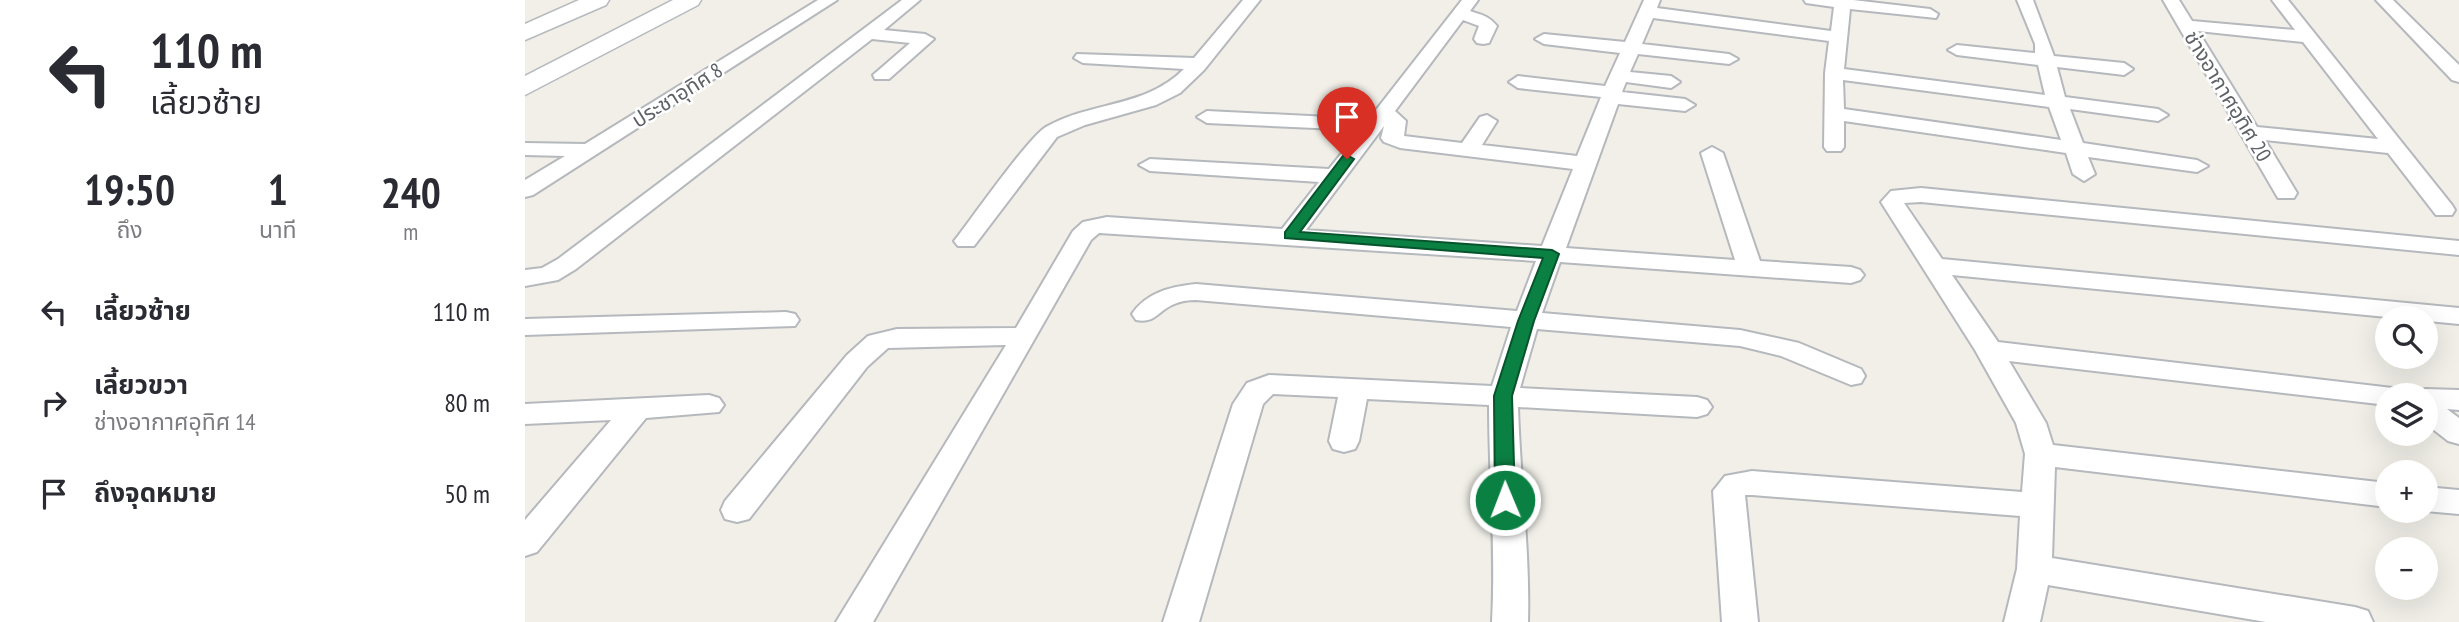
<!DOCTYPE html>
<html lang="th">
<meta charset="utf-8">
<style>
body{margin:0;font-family:"PT Sans Narrow","Noto Sans Thai",sans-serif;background:#f2f2f3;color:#2b2b33;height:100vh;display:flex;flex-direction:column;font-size:26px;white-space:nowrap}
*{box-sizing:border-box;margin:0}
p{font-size:23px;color:#7c7c81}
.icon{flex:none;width:38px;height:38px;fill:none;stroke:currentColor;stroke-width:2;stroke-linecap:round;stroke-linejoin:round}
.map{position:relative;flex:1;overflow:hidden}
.drawer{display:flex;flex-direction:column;background:#fff;width:525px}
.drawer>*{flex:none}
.hud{background:#fff;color:#2b2b33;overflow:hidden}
.buttons{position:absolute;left:1850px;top:306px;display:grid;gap:14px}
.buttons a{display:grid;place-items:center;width:63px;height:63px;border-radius:50%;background:#fff;box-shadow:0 7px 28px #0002;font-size:35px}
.pin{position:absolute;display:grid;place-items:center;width:60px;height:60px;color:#fff;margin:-72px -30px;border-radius:50% 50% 50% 0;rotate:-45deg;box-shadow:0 0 7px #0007}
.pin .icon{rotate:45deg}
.me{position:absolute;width:77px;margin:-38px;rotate:359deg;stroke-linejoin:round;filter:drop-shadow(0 0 5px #0008)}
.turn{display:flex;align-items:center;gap:24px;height:147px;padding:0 35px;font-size:32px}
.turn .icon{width:91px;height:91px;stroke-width:2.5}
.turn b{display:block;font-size:49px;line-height:60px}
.eta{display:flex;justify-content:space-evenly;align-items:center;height:119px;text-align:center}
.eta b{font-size:42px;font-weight:600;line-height:49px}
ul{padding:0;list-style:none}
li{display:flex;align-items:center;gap:21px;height:91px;padding:0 35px}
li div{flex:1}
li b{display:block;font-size:26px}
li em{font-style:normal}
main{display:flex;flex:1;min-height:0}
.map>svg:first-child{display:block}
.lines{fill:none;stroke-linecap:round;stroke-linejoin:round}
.street-casing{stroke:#b5b8bc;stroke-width:4}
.secondary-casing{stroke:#b6babf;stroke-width:3}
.street{fill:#fff;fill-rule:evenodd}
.secondary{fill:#fff;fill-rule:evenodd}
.route{fill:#0b8043;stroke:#07532c;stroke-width:2}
.labels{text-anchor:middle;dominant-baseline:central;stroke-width:5;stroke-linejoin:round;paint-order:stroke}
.far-street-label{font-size:21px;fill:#5f6368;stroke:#fff}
</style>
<main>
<section class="drawer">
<div class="hud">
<div class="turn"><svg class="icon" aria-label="left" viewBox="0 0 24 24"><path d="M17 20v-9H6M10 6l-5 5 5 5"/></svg><div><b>110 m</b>เลี้ยวซ้าย</div></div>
</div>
<div class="eta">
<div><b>19:50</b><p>ถึง</p></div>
<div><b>1</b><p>นาที</p></div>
<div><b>240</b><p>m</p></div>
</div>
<ul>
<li><svg class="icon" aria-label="left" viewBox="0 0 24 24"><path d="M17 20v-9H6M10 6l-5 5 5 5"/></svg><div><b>เลี้ยวซ้าย</b></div><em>110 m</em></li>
<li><svg class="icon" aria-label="right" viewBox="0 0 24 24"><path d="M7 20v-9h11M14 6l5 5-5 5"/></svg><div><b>เลี้ยวขวา</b><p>ช่างอากาศอุทิศ 14</p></div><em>80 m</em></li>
<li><svg class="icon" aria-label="arrive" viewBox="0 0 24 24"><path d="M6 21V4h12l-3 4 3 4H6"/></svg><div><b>ถึงจุดหมาย</b></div><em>50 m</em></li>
</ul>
</section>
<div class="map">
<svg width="1934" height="622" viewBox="0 0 1934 622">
<rect width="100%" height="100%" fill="#f1efe8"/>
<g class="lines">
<g class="street-casing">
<g id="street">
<polygon points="293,0 312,0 8,195 0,197 0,180 40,156 0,155 0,143 60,144"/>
<polygon points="377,0 395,0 359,30 400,34 409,39 364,79 350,79 348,75 385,43 347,39 51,269 33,280 0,286 0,270 17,268 33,259"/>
<path d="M718,0h17l-56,70 -24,23 -24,12 -71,20 -28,12 -83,109h-16l-4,-5 4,-5c16,-21 71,-99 88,-109 45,-26 100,-19 138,-58l-101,-6 -9,-5 3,-4 117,4z"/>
<path d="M937,0h16l-8,11c12,4 19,5 27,15l-8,17 -6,1 -6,-1 -3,-4 5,-13 -16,-6 -68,91 11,10 -2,15 58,7 18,-26 7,-2 10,6 -15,24 95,11 24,-59 -83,-9 -9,-6 9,-6 87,10 15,-33 -76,-9 -9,-5 9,-5 81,8 19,-42h16l-3,8 174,23 3,-24 -28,-4 -2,-3h49l77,9 8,5 -2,4 -86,-9 -6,60 201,26 -7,-30 -81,-10 -9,-5 9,-5 78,8v-9l-18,-44h16l21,56 70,7 9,6 -9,6 -67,-8 8,30 93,12 10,6 -10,6 -88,-12 13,34 114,17 11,6 -11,6 -109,-15 7,17 -11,7 -11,-7 -7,-21 -222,-32v26l-3,4h-14l-3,-4 1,-74 4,-32 -176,-23 -11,26 87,10 9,5 -9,5 -91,-10 -8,18 41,4 9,6 -9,6 -45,-6 -4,10 63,7 10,6 -10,6 -67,-7 -52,144 169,12 -34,-107 11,-6 11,6 37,108 91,6 9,3 4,5 -4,5 -9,3 -291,-21 -18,51 198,17 59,13 62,26 4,7 -4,7 -10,2 -70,-29 -41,-10 -203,-17 -17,59 177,9 10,3 5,7 -5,7 -10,3 -179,-10c2,72 12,143 10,215h-36c4,-72 -3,-144 -3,-217l-122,-6 -8,42 -4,8 -11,3 -11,-3 -4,-8 9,-44 -65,-3 -10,10 -64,218h-36l70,-218 14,-21 22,-8 223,11 19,-59 -315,-27c-8,0 -16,1 -24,5 -15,7 -18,19 -36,15l-4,-6c15,-22 38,-27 64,-30l321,27 19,-50 -437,-28 -8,7 -218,382h-37l170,-277 -118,3 -21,19 -118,152 -12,3 -12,-3 -4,-9 4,-9 122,-146 21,-19 29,-7 119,-1 57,-97 10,-9 24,-5 175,12 37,-47 -169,-11 -11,-6 11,-6 179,10 31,-39 -153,-7 -10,-6 10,-6 162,8zM1318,80l206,27 12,33 -217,-31zM859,126l-3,12 3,4 16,6 173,21 -31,77 -236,-16z"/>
<path d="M1638,0h16l13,21 103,9 -23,-30h16l164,205 3,5 -3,5h-16l-48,-62 -123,-13 32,53 -3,5h-16zM1673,31l105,11 75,97 -121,-12z"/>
<polygon points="1851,0 1868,0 1934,65 1934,82 1927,80"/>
<polygon points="1396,188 1934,241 1934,255 1396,202 1379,203 1417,259 1934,308 1934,324 1427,275 1473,342 1876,389 1880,396 1862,396 1862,405 1484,361 1521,423 1528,445 1862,483 1862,507 1530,467 1527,558 1830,607 1843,611 1848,622 1741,622 1523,585 1515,622 1479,622 1492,569 1495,516 1227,495 1220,495 1233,622 1197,622 1188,491 1200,476 1227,471 1497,492 1500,454 1491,423 1450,350 1356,202 1366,191"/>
<polygon points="261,312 270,314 274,320 270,326 0,335 0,319"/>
<polygon points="1900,389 1934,390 1934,410 1922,409 1934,418 1934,444 1923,441 1900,423 1900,396 1888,396"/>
<polygon points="184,395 194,398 199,405 194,412 121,418 12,552 0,556 0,520 86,420 0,424 0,404"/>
<polygon points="1900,487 1934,490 1934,514 1900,511"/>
</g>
</g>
<g class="secondary-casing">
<g id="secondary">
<polygon points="54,0 84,0 81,5 0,40 0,24"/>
<polygon points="148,0 176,0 173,5 0,95 0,76"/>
</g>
</g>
<use href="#street" class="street"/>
<use href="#secondary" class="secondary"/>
</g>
<polygon class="route" points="822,155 829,159 775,232 1027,250 1034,254 1009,321 987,396 990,500 987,505 980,508 970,500 969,396 993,321 1018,258 760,238 760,232 818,156"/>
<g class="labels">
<g class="far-street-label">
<text transform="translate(152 95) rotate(-32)">ประชาอุทิศ 8</text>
<text transform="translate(1703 96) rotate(59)">ช่างอากาศอุทิศ 20</text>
</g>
</g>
</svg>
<div class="buttons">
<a><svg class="icon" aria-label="search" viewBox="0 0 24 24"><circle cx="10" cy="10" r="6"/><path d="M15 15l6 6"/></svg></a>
<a><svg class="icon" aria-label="layers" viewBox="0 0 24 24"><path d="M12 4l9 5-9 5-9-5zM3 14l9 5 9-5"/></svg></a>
<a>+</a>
<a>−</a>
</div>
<div class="pin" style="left:822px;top:159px;background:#d93025"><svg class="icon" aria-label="arrive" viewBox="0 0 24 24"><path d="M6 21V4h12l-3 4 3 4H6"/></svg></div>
<svg class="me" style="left:980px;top:500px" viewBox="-20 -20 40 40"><circle r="17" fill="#0b8043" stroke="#fff" stroke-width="3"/><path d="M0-11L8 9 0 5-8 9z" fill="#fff"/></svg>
</div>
</main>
